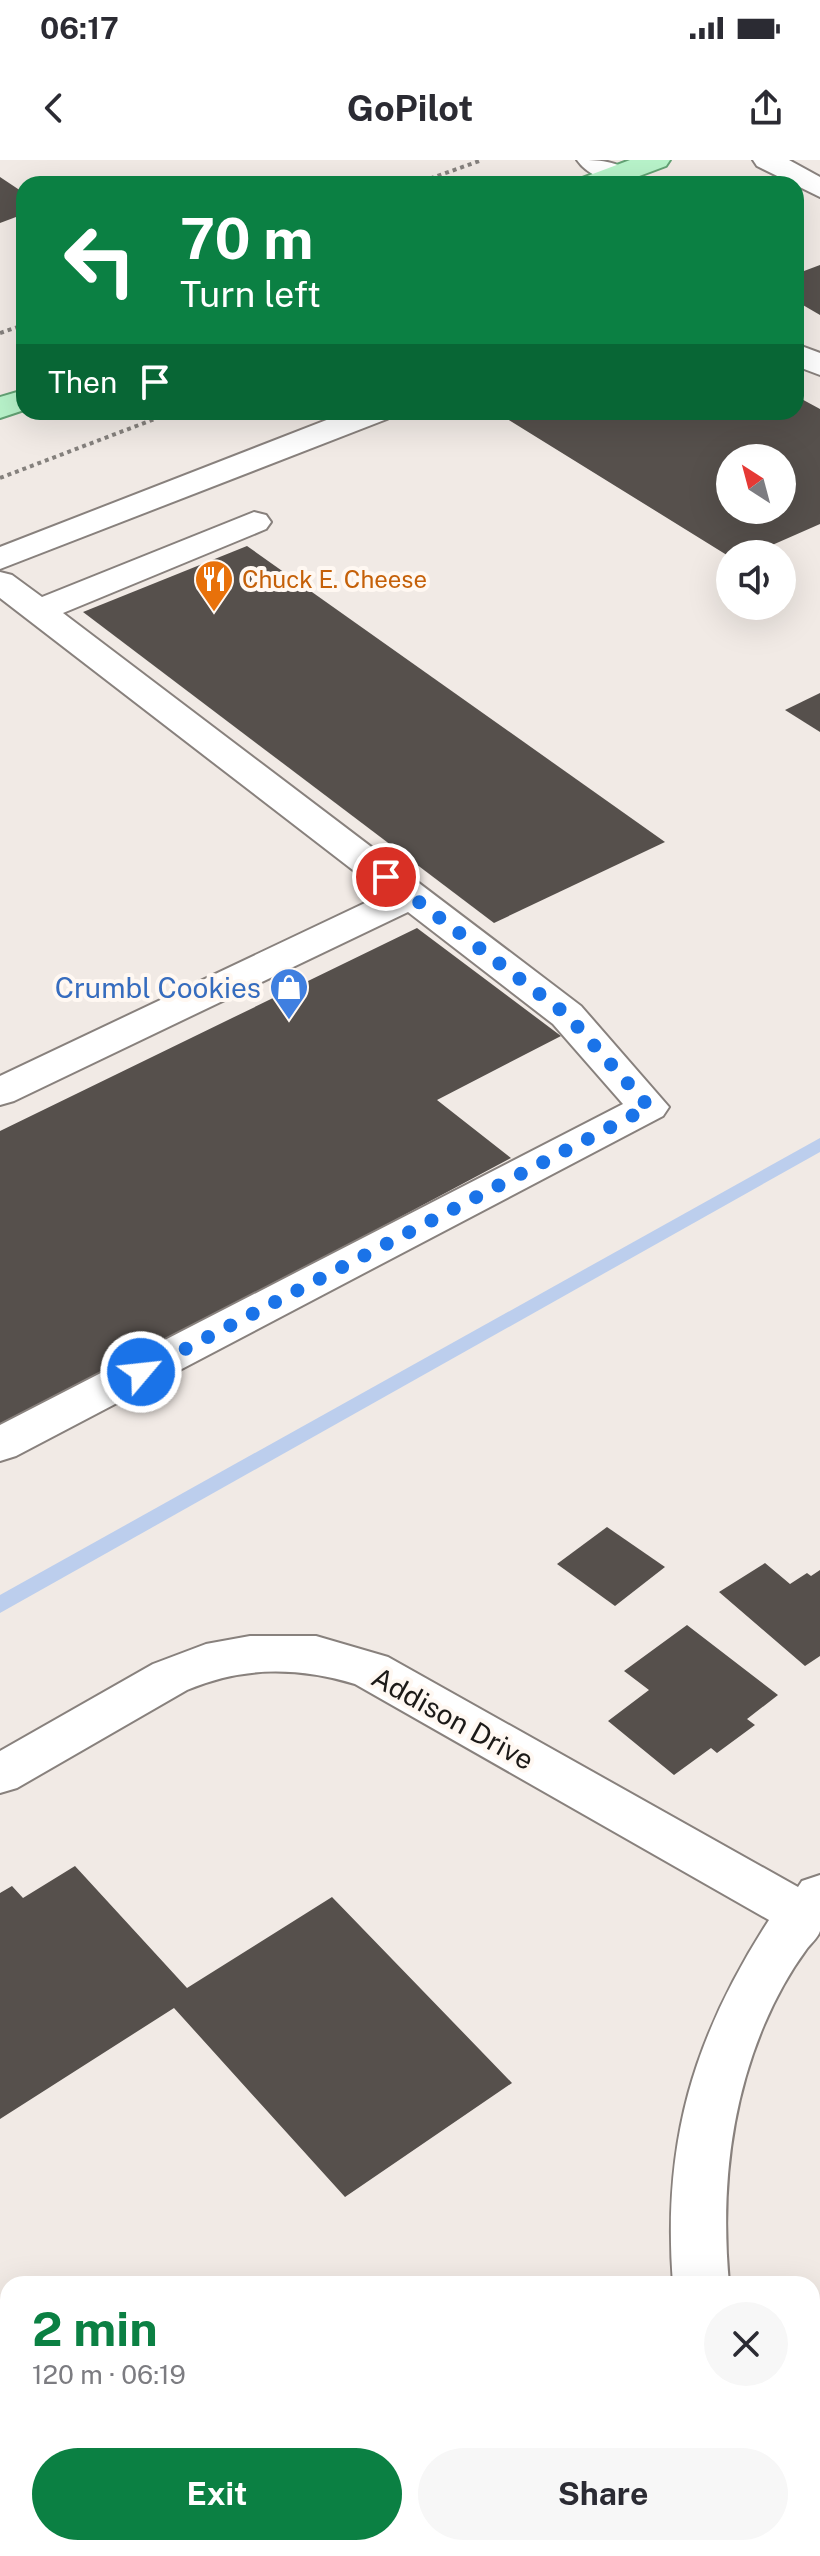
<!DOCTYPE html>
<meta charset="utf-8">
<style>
body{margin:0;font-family:"Public Sans",sans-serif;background:#f7f7f7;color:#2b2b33;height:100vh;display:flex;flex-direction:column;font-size:30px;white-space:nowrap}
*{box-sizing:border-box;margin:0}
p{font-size:26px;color:#7c7c81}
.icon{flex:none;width:44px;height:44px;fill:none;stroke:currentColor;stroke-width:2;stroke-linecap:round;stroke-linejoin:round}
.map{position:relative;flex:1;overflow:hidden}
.sheet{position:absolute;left:0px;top:2116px;width:820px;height:280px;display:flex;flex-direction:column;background:#fff;border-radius:24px 24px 0 0;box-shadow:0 8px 32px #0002}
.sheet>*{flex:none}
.hud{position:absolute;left:16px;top:16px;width:788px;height:244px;border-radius:24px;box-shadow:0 8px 32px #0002;background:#0b8043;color:#fff;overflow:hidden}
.needle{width:52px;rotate:324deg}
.fabs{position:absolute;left:716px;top:284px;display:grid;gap:16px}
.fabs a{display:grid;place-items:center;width:80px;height:80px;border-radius:50%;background:#fff;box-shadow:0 8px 32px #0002;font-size:40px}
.pin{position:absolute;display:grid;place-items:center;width:68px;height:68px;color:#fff;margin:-34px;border:4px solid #fff;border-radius:50%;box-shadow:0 2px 8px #0007}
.me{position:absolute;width:88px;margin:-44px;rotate:62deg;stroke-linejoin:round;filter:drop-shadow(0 0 6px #0008)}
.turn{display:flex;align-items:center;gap:28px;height:168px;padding:0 32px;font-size:36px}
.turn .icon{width:104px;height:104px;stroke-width:2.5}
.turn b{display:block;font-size:56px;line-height:68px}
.then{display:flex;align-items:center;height:76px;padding:0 32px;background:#0003;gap:16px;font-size:30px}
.round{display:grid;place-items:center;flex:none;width:84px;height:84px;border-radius:42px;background:#f7f7f7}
.headline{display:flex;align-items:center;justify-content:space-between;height:136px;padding:0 32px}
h1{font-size:48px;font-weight:700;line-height:60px;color:#0b8043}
.primary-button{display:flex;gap:16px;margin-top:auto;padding:16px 32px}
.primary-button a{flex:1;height:92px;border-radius:48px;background:#0b8043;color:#fff;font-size:32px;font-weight:700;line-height:92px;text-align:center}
.primary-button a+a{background:#f7f7f7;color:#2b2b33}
.status{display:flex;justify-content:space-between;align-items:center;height:56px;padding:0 40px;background:#fff;direction:ltr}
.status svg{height:22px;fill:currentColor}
header{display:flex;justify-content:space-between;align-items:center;height:104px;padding:0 32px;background:#fff;font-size:36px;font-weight:700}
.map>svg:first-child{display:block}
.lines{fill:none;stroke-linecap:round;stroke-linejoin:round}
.stream{fill:#bcceed;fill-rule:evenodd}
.building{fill:#56504c;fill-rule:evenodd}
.minor-casing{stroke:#88817d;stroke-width:4}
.major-casing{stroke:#63a274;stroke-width:4}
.path{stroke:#85817d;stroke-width:4;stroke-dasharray:4 4;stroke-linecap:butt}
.minor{fill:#fff;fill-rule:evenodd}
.major{fill:#b8f3ca;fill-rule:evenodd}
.route{stroke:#1a73e8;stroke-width:14;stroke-dasharray:0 25.2}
.labels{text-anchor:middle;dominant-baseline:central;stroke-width:8;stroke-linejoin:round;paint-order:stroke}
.far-food-label{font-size:24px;fill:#c56008;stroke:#fff8f2;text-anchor:start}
.shop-label{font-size:28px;fill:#366cbe;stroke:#fff8f2;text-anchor:end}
.street-label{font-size:28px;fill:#1c1a18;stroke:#fff8f2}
</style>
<div class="status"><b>06:17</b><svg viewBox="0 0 49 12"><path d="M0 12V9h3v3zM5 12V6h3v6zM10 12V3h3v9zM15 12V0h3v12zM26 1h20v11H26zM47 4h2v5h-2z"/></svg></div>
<header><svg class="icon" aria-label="back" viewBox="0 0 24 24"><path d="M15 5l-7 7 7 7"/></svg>GoPilot<svg class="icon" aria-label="share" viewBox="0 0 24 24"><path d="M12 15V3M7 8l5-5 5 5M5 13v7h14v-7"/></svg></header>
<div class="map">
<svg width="820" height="2396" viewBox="0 0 820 2396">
<rect width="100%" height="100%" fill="#f1eae5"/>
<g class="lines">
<polygon class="stream" points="820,978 820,992 0,1453 0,1435"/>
</g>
<g class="building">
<polygon points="0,17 24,33 24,54 0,63"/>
<polygon points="820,105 820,155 796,141 796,114"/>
<path d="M796,236l24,13v115l-68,30h-22v3l-234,-145h300zM730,298h52v52h-52z"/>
<polygon points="247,386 665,682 494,763 83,452"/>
<polygon points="820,533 820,572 785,550"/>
<polygon points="417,768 561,876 437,940 511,998 3,1269 0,1266 0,971"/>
<polygon points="607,1367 665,1407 615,1446 557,1404"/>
<polygon points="765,1403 790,1424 807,1413 811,1416 820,1410 820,1496 805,1506 719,1432"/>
<polygon points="687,1465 778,1535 747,1559 755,1565 717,1593 711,1588 674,1615 608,1561 649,1530 624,1511"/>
<polygon points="75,1706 187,1828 332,1737 512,1923 345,2037 174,1848 0,1959 0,1733 12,1726 23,1738"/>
</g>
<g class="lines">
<g class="minor-casing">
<g id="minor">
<path d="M577,0c20,0 42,0 55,15l-4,6c-17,4 -41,-6 -51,-21z"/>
<polygon points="753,0 789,0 820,17 820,37 757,6"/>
<polygon points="796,184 820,193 820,215 796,206"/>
<polygon points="347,252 392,252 387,259 0,409 0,387"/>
<polygon points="254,352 266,355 271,362 266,369 63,453 581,846 669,947 663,956 16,1296 0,1301 0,1265 623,944 553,864 408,752 14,941 0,945 0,916 384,734 0,438 0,412 12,415 42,437"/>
<path d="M250,1476h66l72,21 410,230 4,-6 18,-6c0,17 0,40 0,56 -2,7 -10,13 -14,19 -17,23 -31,49 -42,75 -35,83 -43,171 -35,259h-56c-11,-141 20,-246 96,-364l-414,-236c-57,-17 -112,-18 -168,6l-170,98 -17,5v-42l153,-87 53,-20z"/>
<polygon points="812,2375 820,2396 761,2396 757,2388 812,2388"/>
</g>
</g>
<g class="major-casing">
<g id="major">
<polygon points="630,0 670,0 666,6 618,24 578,24 582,18"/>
<polygon points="24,230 24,250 0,258 0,237"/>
</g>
</g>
<g class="path">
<polyline points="415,24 482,0"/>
<polyline points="0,173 24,165"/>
<polyline points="0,318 173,252"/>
</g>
<use href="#minor" class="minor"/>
<use href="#major" class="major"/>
</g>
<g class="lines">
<polyline class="route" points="141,1212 649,947 567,855 386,717"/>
</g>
<defs>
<g id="restaurant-pin" transform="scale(2)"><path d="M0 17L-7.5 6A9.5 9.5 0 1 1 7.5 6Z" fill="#e8710a" stroke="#fff8f2"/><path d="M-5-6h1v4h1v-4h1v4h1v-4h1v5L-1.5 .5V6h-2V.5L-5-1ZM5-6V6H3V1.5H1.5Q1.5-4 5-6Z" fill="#fff"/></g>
<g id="shop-pin" transform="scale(2)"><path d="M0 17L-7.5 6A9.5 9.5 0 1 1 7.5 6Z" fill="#3f7fe0" stroke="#fff8f2"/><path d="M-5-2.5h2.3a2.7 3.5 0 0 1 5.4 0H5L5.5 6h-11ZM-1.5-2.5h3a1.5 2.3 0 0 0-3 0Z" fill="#fff"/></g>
</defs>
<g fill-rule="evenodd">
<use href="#restaurant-pin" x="214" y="419"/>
<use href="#shop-pin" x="289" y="827"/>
</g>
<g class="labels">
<g class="far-food-label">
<text x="242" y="419">Chuck E. Cheese</text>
</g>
<g class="shop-label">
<text x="261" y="827">Crumbl Cookies</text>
</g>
<g class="street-label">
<text transform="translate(453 1558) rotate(29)">Addison Drive</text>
</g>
</g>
</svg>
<div class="fabs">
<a><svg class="needle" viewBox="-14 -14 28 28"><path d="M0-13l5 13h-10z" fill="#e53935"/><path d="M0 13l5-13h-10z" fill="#7c7c81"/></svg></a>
<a><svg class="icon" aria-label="sound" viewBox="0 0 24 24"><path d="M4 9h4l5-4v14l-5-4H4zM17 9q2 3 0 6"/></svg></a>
</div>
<div class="pin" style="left:386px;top:717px;background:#d93025"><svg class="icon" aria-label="arrive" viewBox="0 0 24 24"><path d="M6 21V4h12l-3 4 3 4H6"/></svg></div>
<svg class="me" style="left:141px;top:1212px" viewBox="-20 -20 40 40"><circle r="17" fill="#1a73e8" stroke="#fff" stroke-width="3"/><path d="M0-11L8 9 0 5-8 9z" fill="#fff"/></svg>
<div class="hud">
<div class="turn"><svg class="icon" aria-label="left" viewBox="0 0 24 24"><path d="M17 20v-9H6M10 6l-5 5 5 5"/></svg><div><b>70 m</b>Turn left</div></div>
<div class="then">Then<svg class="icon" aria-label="arrive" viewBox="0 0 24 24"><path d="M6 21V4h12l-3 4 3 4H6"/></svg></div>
</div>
<section class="sheet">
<div class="headline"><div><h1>2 min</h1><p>120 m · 06:19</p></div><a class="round"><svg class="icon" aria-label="close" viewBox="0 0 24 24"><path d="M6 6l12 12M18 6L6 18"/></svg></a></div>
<div class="primary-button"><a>Exit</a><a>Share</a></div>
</section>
</div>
